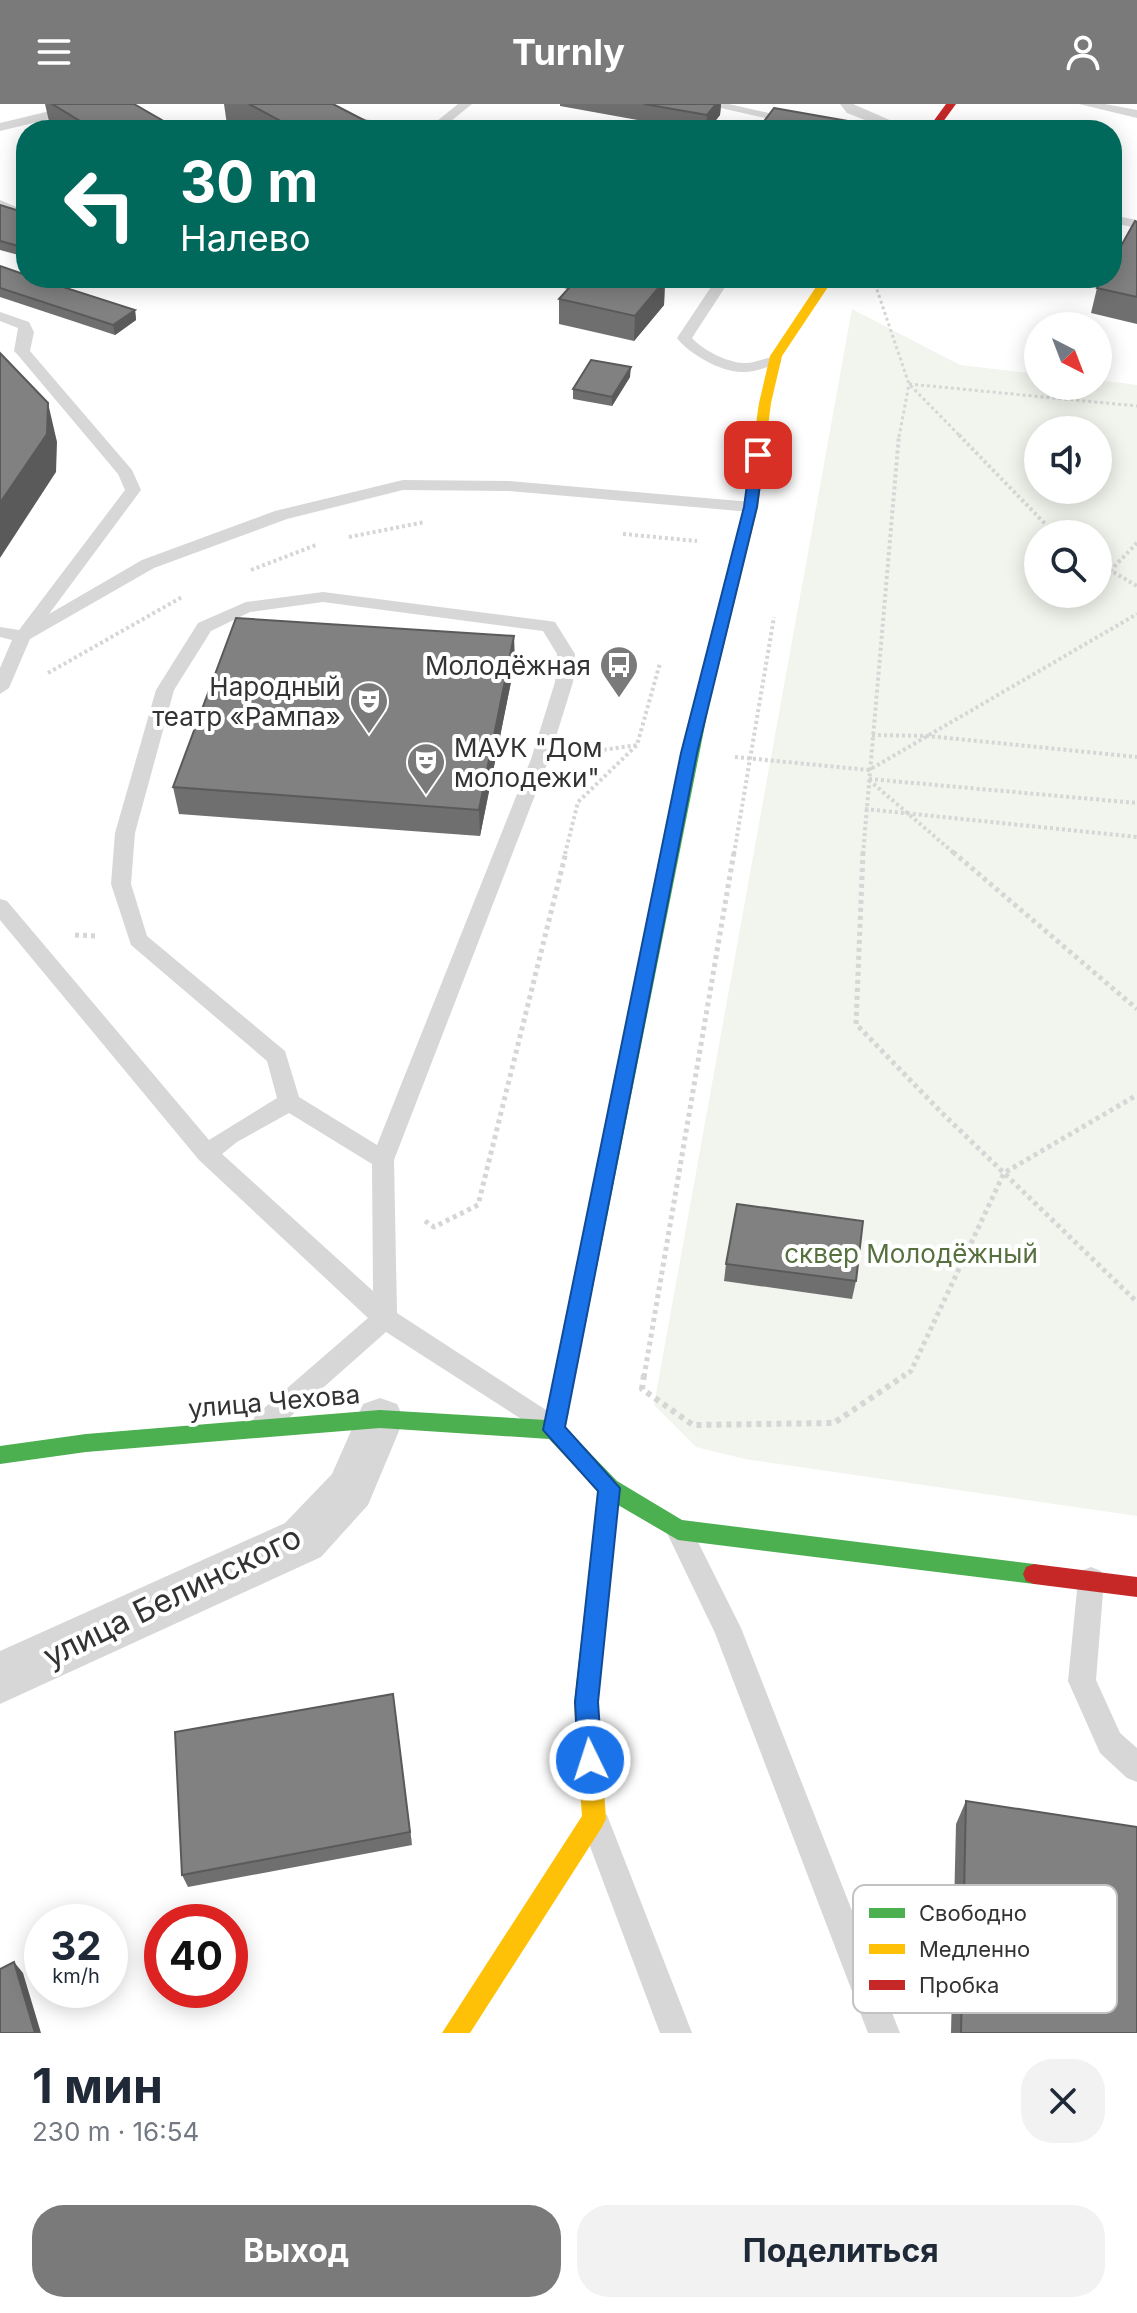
<!DOCTYPE html>
<html lang="ru">
<meta charset="utf-8">
<style>
body{margin:0;font-family:Inter,sans-serif;background:#f2f2f3;color:#1f2937;height:100vh;display:flex;flex-direction:column;font-size:30px;white-space:nowrap}
*{box-sizing:border-box;margin:0}
p{font-size:26px;color:#747a83}
.icon{flex:none;width:44px;height:44px;fill:none;stroke:currentColor;stroke-width:2;stroke-linecap:round;stroke-linejoin:round}
.map{position:relative;height:1929px;overflow:hidden}
.side{display:flex;flex-direction:column;background:#fff;flex:1}
.side>*{flex:none}
.guide{position:absolute;left:16px;top:16px;width:1106px;height:168px;border-radius:32px;box-shadow:0 4px 20px #0003;background:#00695c;color:#fff;overflow:hidden}
.needle{width:52px;rotate:138deg}
.controls{position:absolute;left:1024px;top:208px;display:grid;gap:16px}
.controls a{display:grid;place-items:center;width:88px;height:88px;border-radius:50%;background:#fff;box-shadow:0 4px 20px #0003;font-size:40px}
.speed{position:absolute;left:24px;top:1800px;display:flex;gap:16px;font-size:40px;font-weight:700;text-align:center}
.speed>*{display:grid;place-content:center;width:104px;height:104px;border-radius:50%;background:#fff;box-shadow:0 4px 20px #0003;line-height:1}
.speed small{font-size:20px;font-weight:400}
.speed .limit{border:12px solid #d22;background:#fff;color:#111}
.pin{position:absolute;display:grid;place-items:center;width:68px;height:68px;color:#fff;margin:-34px;border-radius:16px;box-shadow:0 4px 12px #0006}
.me{position:absolute;width:88px;margin:-44px;rotate:356deg;stroke-linejoin:round;filter:drop-shadow(0 0 6px #0008)}
.turn{display:flex;align-items:center;gap:28px;height:168px;padding:0 32px;font-size:36px}
.turn .icon{width:104px;height:104px;stroke-width:2.5}
.turn b{display:block;font-size:56px;line-height:68px}
.round{display:grid;place-items:center;flex:none;width:84px;height:84px;border-radius:32px;background:#f2f2f3}
.head{display:flex;align-items:center;justify-content:space-between;height:136px;padding:0 32px}
h1{font-size:48px;font-weight:700;line-height:60px}
.cta{display:flex;gap:16px;margin-top:auto;padding:16px 32px}
.cta a{flex:1;height:92px;border-radius:32px;background:#7a7a7a;color:#fff;font-size:32px;font-weight:700;line-height:92px;text-align:center}
.cta a+a{background:#f2f2f3;color:#1f2937}
header{display:flex;justify-content:space-between;align-items:center;height:104px;padding:0 32px;background:#7a7a7a;color:#fff;font-size:36px;font-weight:700}
.map>svg:first-child{display:block}
.green{fill:#f1f5ed;fill-rule:evenodd}
.lines{fill:none;stroke-linecap:round;stroke-linejoin:round}
.path-far3{stroke:#d6d6d6;stroke-width:3;stroke-dasharray:3 3;stroke-linecap:butt}
.path-far2{stroke:#d6d6d6;stroke-width:4;stroke-dasharray:3 3;stroke-linecap:butt}
.path-far1{stroke:#d6d6d6;stroke-width:5;stroke-dasharray:4 4;stroke-linecap:butt}
.path{stroke:#d6d6d6;stroke-width:6;stroke-dasharray:5 5;stroke-linecap:butt}
.lane{fill:#d7d7d7;fill-rule:evenodd}
.street{fill:#d7d7d7;fill-rule:evenodd}
.fast{fill:#4caf50;fill-rule:evenodd}
.slow{fill:#ffc107;fill-rule:evenodd}
.jam{fill:#c62828;fill-rule:evenodd}
.wall{fill:#6f6f6f}
.shaded-wall{fill:#5a5a5a}
.building{fill:#818181;stroke:#5a5a5a;stroke-width:2}
.route{fill:#1a73e8;stroke:#114b97;stroke-width:2}
.labels{text-anchor:middle;dominant-baseline:central;stroke-width:8;stroke-linejoin:round;paint-order:stroke}
.poi-label{font-size:26px;fill:#333;stroke:#fff;text-anchor:end}
.park-label{font-size:26px;fill:#56703f;stroke:#fff}
.street-label{font-size:26px;fill:#333;stroke:#fff}
.near-street-label{font-size:32px;fill:#333;stroke:#fff}
.key{fill:#fff;stroke:#c2c2c2;stroke-width:2}
.key-label{font-size:22px;fill:#333}
</style>
<header><svg class="icon" aria-label="menu" viewBox="0 0 24 24"><path d="M4 6h16M4 12h16M4 18h16"/></svg>Turnly<svg class="icon" aria-label="person" viewBox="0 0 24 24"><circle cx="12" cy="8" r="4"/><path d="M4 21q1-7 8-7t8 7"/></svg></header>
<div class="map">
<svg width="1137" height="1929" viewBox="0 0 1137 1929">
<rect width="100%" height="100%" fill="#fff"/>
<path class="green" d="M852,205l108,56 78,9v12h60v-6l39,5v1131l-392,-57 -49,-12 -42,-42zM1038,326h60v60h-60zM1038,430h60v60h-60z"/>
<g class="lines">
<g class="path-far3">
<polyline points="873,174 909,280 961,333"/>
<polyline points="899,333 909,280 1137,302"/>
</g>
<g class="path-far2">
<polyline points="959,331 1055,430"/>
<polyline points="623,430 697,437"/>
<polyline points="349,433 425,418"/>
<polyline points="1098,459 1137,482"/>
<polyline points="251,466 316,441"/>
<polyline points="1110,467 1137,439"/>
<polyline points="48,569 182,493"/>
<polyline points="872,631 928,632 1137,653"/>
<polyline points="580,649 638,641"/>
<polyline points="735,653 869,666 1137,510"/>
<polyline points="869,675 1137,699"/>
<polyline points="869,676 955,750"/>
<polyline points="865,705 1137,733"/>
<polyline points="565,750 578,698 637,641 660,559"/>
<polyline points="734,750 774,513"/>
<polyline points="863,750 899,331"/>
</g>
<g class="path-far1">
<polyline points="863,748 856,920 941,1008 1137,1198"/>
<polyline points="953,748 1137,905"/>
<polyline points="75,831 97,832"/>
<polyline points="425,1117 434,1123 478,1101 566,748"/>
<polyline points="644,1273 734,748"/>
<polyline points="902,1273 911,1267 1004,1069 1137,991"/>
</g>
<polyline class="path" points="644,1271 642,1285 693,1321 834,1319 905,1271"/>
<g class="lane">
<polygon points="283,0 306,0 410,26 387,26"/>
<polygon points="458,0 472,0 440,26 426,26"/>
<polygon points="703,0 729,0 803,17 797,21"/>
<polygon points="840,0 853,0 892,17 893,21 908,25 841,26 847,21 878,21 847,9"/>
<polygon points="1079,0 1105,0 1137,6 1137,14"/>
<polygon points="75,1 79,2 79,8 0,27 0,19"/>
<polygon points="0,96 26,107 26,116 0,105"/>
<polygon points="1112,111 1137,116 1137,124 1112,119"/>
<path d="M717,174h14l-39,60c11,12 34,24 51,25 13,1 25,-8 38,-6v6c-11,3 -26,9 -37,9 -22,1 -55,-18 -67,-34z"/>
<polygon points="0,208 29,218 34,228 30,247 132,366 141,386 49,510 142,456 275,407 403,376 509,377 751,398 759,403 751,408 509,387 403,386 287,415 154,464 30,535 9,584 0,590 0,564 12,536 0,533 0,523 19,526 125,386 118,370 17,250 14,247 18,224 0,217"/>
<path d="M323,488l226,29 6,1 20,32 -2,28 -24,77 -155,401 3,153 152,99 4,8 -4,8 -9,3 -154,-99 -113,100 -9,3 -9,-3 -4,-8 4,-8 113,-98 -169,-158 -199,-240v-21l7,2 202,239 68,-42 -10,-37 -136,-116 -20,-61 4,-51 41,-143 42,-67 48,-21zM323,498l220,29 14,23 -2,28 -24,77 -154,386 -78,-48 -14,-46 -138,-115 -16,-52 4,-51 39,-143 37,-59 39,-19zM289,1009l83,51 1,127 -151,-137 15,-12z"/>
<polygon points="679,1415 688,1418 741,1524 900,1929 868,1929 715,1529 666,1427 670,1418"/>
<polygon points="1091,1463 1101,1467 1104,1476 1096,1576 1120,1629 1137,1644 1137,1678 1127,1674 1100,1649 1068,1577 1078,1476 1081,1467"/>
<polygon points="597,1706 607,1711 692,1929 660,1929 582,1721 587,1711"/>
</g>
<polygon class="street" points="380,1294 397,1300 404,1315 368,1401 321,1453 0,1600 0,1547 285,1419 332,1370 363,1300"/>
<polygon class="fast" points="701,596 709,601 565,1323 617,1377 682,1416 1034,1460 1042,1463 1045,1470 1042,1477 1034,1480 678,1436 618,1401 598,1600 594,1608 586,1611 578,1608 574,1600 598,1387 549,1335 380,1324 86,1348 0,1360 0,1342 86,1330 380,1306 546,1316 693,601"/>
<g class="slow">
<polygon points="822,174 834,174 782,252 771,299 758,403 709,601 701,606 696,604 693,601 744,403 759,299 770,252"/>
<polygon points="586,1589 594,1592 598,1600 606,1715 602,1723 470,1929 442,1929 582,1712 574,1600 578,1592"/>
</g>
<g class="jam">
<polygon points="946,0 956,0 937,26 927,26"/>
<polygon points="1034,1460 1137,1473 1137,1493 1034,1480 1026,1477 1023,1470 1026,1463"/>
</g>
</g>
<g class="wall">
<polygon points="45,0 134,0 179,26 51,26"/>
<polygon points="224,0 333,0 383,26 236,26 227,21"/>
<polygon points="560,0 721,0 720,11 708,26 693,26 560,2"/>
<polygon points="762,20 876,22 876,26 761,26"/>
<polygon points="0,101 26,109 26,153 0,146"/>
<polygon points="1137,118 1137,220 1091,209 1097,184"/>
<polygon points="0,162 135,206 136,216 115,231 0,193"/>
<polygon points="154,174 250,174 243,183"/>
<polygon points="560,174 658,174 665,176 664,201 634,237 559,220 559,195 568,185 560,183"/>
<polygon points="630,273 612,302 573,295 573,285"/>
<polygon points="515,558 480,732 179,710 173,683"/>
<polygon points="726,1160 856,1177 852,1195 724,1177"/>
<polygon points="393,1590 412,1741 188,1783 182,1771"/>
<polygon points="966,1697 1137,1929 951,1929 956,1720"/>
</g>
<g class="shaded-wall">
<polygon points="716,0 721,0 720,11 708,26 706,26 707,11"/>
<polygon points="241,174 250,174 243,183"/>
<polygon points="665,176 664,201 634,237 635,212"/>
<polygon points="135,206 136,216 115,231 113,221"/>
<polygon points="631,263 630,273 612,302 612,293"/>
<polygon points="48,299 57,338 56,368 0,454 0,399"/>
<polygon points="514,532 515,558 480,732 479,706"/>
<polygon points="393,1590 395,1604 412,1741 410,1728"/>
<polygon points="14,1858 23,1869 41,1929 35,1929"/>
</g>
<g class="building">
<polygon points="52,0 134,0 179,26 95,26"/>
<polygon points="249,0 333,0 383,26 297,26"/>
<polygon points="644,0 716,0 707,11"/>
<polygon points="774,4 876,22 873,26 798,26 762,20"/>
<polygon points="0,101 26,109 26,144 0,137"/>
<polygon points="1135,117 1137,118 1137,193 1097,184 1102,174 1112,174 1112,158"/>
<polygon points="0,162 26,171 26,174 35,174 135,206 113,221 0,184"/>
<polygon points="578,174 658,174 665,176 635,212 559,195"/>
<polygon points="0,249 48,299 47,330 0,399"/>
<polygon points="591,256 631,263 612,293 573,285"/>
<polygon points="236,514 514,532 479,706 173,683"/>
<polygon points="737,1100 863,1117 856,1177 726,1160"/>
<polygon points="393,1590 410,1728 182,1771 175,1628"/>
<polygon points="966,1697 1137,1723 1137,1929 961,1929"/>
<polygon points="14,1858 35,1929 0,1929 0,1865"/>
</g>
<polygon class="route" points="758,347 764,351 757,403 697,649 565,1323 620,1384 598,1598 602,1656 599,1665 590,1668 582,1665 578,1656 575,1598 598,1387 543,1326 681,649 744,403 751,351"/>
<defs>
<g id="bus-pin" transform="scale(2)"><path d="M0 17L-7.5 6A9.5 9.5 0 1 1 7.5 6Z" fill="#7a7a7a" stroke="#fff"/><path d="M-5-6H5V4H4V6H2V4H-2V6H-4V4H-5ZM-3.5-4V0h7V-4ZM-3.5 1.2v1.5H-2V1.2ZM2 1.2v1.5H3.5V1.2Z" fill="#fff"/></g>
<g id="theatre-pin" transform="scale(2)"><path d="M0 17L-7.5 6A9.5 9.5 0 1 1 7.5 6Z" fill="#7a7a7a" stroke="#fff"/><path d="M-5-5.5Q0-4 5-5.5V0Q5 5 0 6Q-5 5-5 0ZM-3.3-2.5H-1v1.5H-3.3ZM1-2.5H3.3v1.5H1ZM-2.8 1Q0 5.5 2.8 1Z" fill="#fff"/></g>
</defs>
<g fill-rule="evenodd">
<use href="#bus-pin" x="619" y="561"/>
<use href="#theatre-pin" x="369" y="597"/>
<use href="#theatre-pin" x="426" y="658"/>
</g>
<g class="labels">
<g class="poi-label">
<text x="591" y="561">Молодёжная</text>
<text x="341" y="582">Народный<tspan x="341" dy="30">театр «Рампа»</tspan></text>
<text x="454" y="643" text-anchor="start">МАУК "Дом<tspan x="454" dy="30">молодежи"</tspan></text>
</g>
<g class="park-label">
<text x="911" y="1149">сквер Молодёжный</text>
</g>
<g class="street-label">
<text transform="translate(274 1297) rotate(-5)">улица Чехова</text>
</g>
<g class="near-street-label">
<text transform="translate(172 1492) rotate(-26)">улица Белинского</text>
</g>
</g>
<rect x="853" y="1781" width="264" height="128" rx="12" class="key"/>
<rect x="869" y="1804" width="36" height="10" fill="#4caf50"/>
<rect x="869" y="1840" width="36" height="10" fill="#ffc107"/>
<rect x="869" y="1876" width="36" height="10" fill="#c62828"/>
<g class="key-label">
<text x="919" y="1817">Свободно</text>
<text x="919" y="1853">Медленно</text>
<text x="919" y="1889">Пробка</text>
</g>
</svg>
<div class="controls">
<a><svg class="needle" viewBox="-14 -14 28 28"><path d="M0-13l5 13h-10z" fill="#e53935"/><path d="M0 13l5-13h-10z" fill="#747a83"/></svg></a>
<a><svg class="icon" aria-label="sound" viewBox="0 0 24 24"><path d="M4 9h4l5-4v14l-5-4H4zM17 9q2 3 0 6"/></svg></a>
<a><svg class="icon" aria-label="search" viewBox="0 0 24 24"><circle cx="10" cy="10" r="6"/><path d="M15 15l6 6"/></svg></a>
</div>
<div class="speed"><div>32<small>km/h</small></div><div class="limit">40</div></div>
<div class="pin" style="left:758px;top:351px;background:#d93025"><svg class="icon" aria-label="arrive" viewBox="0 0 24 24"><path d="M6 21V4h12l-3 4 3 4H6"/></svg></div>
<svg class="me" style="left:590px;top:1656px" viewBox="-20 -20 40 40"><circle r="17" fill="#1a73e8" stroke="#fff" stroke-width="3"/><path d="M0-11L8 9 0 5-8 9z" fill="#fff"/></svg>
<div class="guide">
<div class="turn"><svg class="icon" aria-label="left" viewBox="0 0 24 24"><path d="M17 20v-9H6M10 6l-5 5 5 5"/></svg><div><b>30 m</b>Налево</div></div>
</div>
</div>
<section class="side">
<div class="head"><div><h1>1 мин</h1><p>230 m · 16:54</p></div><a class="round"><svg class="icon" aria-label="close" viewBox="0 0 24 24"><path d="M6 6l12 12M18 6L6 18"/></svg></a></div>
<div class="cta"><a>Выход</a><a>Поделиться</a></div>
</section>
